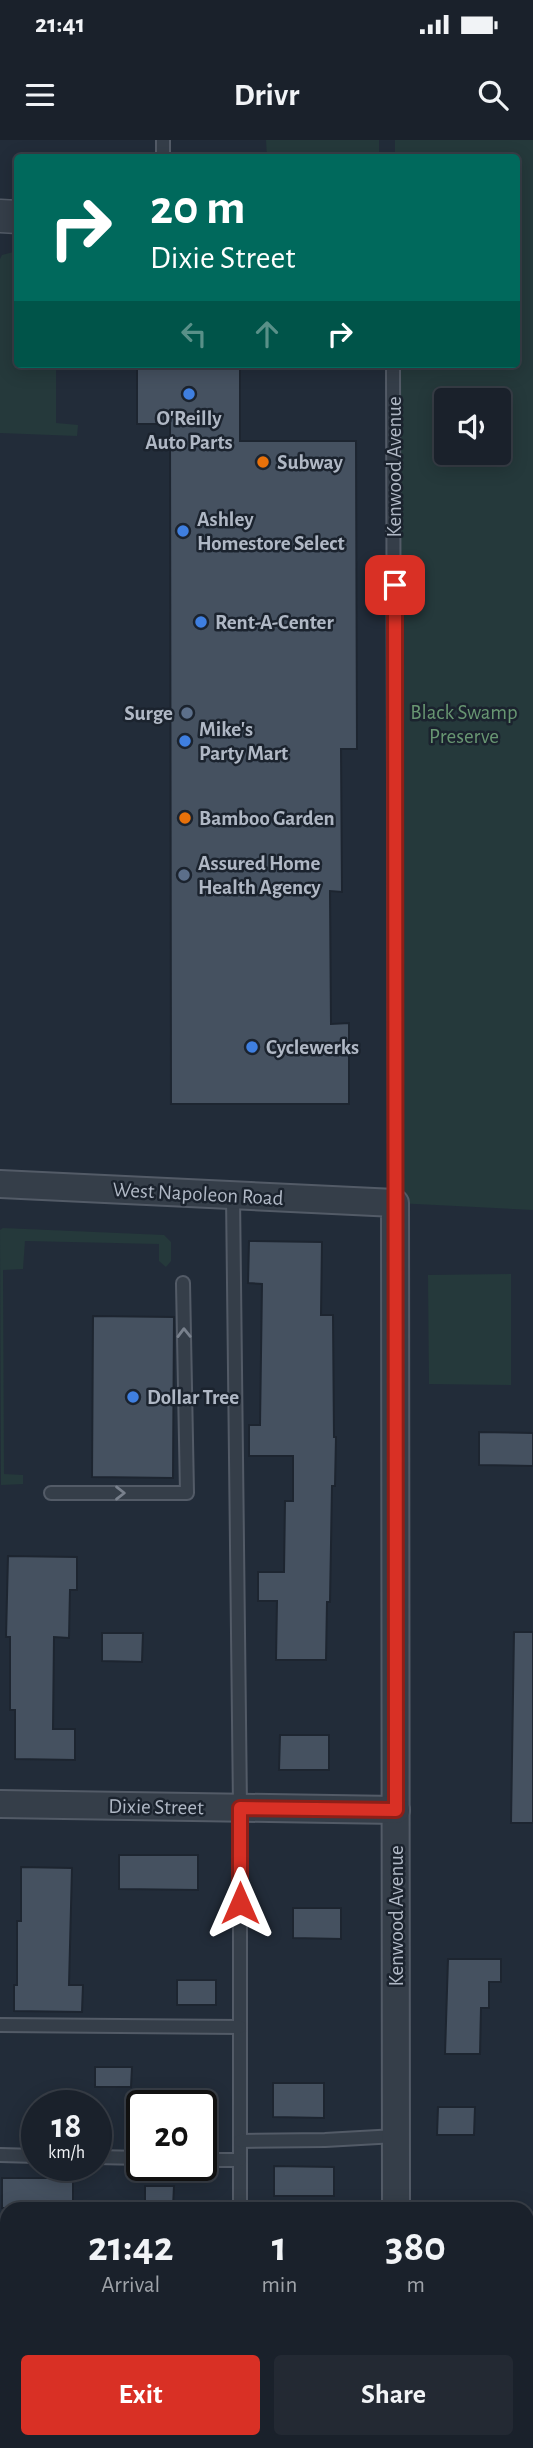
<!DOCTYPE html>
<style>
body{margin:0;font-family:"Alegreya Sans",sans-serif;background:#232933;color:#f1f3f6;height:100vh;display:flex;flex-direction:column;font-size:26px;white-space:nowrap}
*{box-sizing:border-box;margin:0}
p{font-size:23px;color:#9fa3a9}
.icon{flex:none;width:38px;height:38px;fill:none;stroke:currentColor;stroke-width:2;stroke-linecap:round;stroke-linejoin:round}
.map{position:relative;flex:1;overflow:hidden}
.side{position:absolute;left:0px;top:2062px;width:534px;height:247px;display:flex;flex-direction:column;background:#1a212b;border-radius:21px 21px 0 0;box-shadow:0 4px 18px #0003,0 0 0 2px #383e47}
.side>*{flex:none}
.top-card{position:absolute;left:14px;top:14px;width:506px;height:214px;border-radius:7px;box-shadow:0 4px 18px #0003,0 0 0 2px #383e47;background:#00695c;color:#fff;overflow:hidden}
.tools{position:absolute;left:434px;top:248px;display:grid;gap:14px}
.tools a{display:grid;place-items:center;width:77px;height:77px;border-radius:7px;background:#1a212b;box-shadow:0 4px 18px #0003,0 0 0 2px #383e47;font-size:35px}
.speed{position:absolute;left:21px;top:1950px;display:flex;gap:14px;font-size:35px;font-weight:700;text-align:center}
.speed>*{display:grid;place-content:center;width:91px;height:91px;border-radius:50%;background:#1a212b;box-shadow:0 4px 18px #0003,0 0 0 2px #383e47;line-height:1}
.speed small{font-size:18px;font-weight:400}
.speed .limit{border:4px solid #111;border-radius:10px;background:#fff;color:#111}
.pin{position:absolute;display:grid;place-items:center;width:60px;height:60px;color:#fff;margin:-30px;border-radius:14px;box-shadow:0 4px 10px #0006}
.me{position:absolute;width:77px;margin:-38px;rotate:0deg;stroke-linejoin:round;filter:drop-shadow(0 0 5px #0008)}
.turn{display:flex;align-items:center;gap:24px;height:147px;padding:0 21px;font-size:32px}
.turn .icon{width:91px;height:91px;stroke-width:2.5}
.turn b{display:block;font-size:49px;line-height:60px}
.lanes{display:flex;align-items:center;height:66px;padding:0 21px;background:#0003;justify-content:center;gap:35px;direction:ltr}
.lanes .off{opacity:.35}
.eta{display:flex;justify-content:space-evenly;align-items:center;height:119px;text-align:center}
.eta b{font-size:42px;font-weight:600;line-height:49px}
.action{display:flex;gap:14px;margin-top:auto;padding:14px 21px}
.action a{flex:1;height:80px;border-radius:7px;background:#d93025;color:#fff;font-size:28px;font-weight:600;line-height:80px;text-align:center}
.action a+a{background:#232933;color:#f1f3f6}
.status{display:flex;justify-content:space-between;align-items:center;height:49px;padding:0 35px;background:#1a212b;direction:ltr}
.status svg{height:19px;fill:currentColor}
header{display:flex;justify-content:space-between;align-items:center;height:91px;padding:0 21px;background:#1a212b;font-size:32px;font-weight:600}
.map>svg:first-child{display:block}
.green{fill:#25393b;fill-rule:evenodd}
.building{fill:#455160;stroke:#1d2530;stroke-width:2}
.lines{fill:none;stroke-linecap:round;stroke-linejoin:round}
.service-casing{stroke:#535b67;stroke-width:16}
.minor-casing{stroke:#535b67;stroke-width:30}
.tertiary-casing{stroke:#535b67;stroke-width:35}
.service{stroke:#353e49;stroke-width:12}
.minor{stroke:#353e49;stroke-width:26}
.tertiary{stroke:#353e49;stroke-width:32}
.oneway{stroke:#79818d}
.route-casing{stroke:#8d1f18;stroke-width:18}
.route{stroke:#d93025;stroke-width:12}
.shop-dot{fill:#3f7fe0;stroke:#1b232e;stroke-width:2.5}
.food-dot{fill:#e8710a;stroke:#1b232e;stroke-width:2.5}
.service-dot{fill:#5c6f8a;stroke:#1b232e;stroke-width:2.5}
.labels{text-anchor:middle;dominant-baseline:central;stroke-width:5;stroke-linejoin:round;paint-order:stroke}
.poi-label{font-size:21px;font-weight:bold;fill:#b0b8c5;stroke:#1b232e;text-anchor:start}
.street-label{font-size:21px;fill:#b0b8c5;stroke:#1b232e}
.park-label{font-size:21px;fill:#689672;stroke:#1b232e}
</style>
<div class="status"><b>21:41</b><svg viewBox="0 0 49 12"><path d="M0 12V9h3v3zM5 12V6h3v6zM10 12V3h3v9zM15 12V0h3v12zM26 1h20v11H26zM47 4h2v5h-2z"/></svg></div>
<header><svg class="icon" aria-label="menu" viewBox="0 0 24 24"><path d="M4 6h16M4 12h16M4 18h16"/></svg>Drivr<svg class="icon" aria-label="search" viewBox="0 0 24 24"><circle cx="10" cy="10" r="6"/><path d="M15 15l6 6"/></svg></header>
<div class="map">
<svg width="533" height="2308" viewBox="0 0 533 2308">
<rect width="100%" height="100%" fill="#222c39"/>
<g class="green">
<polygon points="266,0 379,0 379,17 267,17"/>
<path d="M395,0h138v1070l-137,-7 -1,-839h121v-206l-121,-1zM446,261h53v52h-53z"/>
<polygon points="17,111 18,224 56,224 56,283 78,285 77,296 0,293 0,119 2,115"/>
<polygon points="3,1088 164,1095 171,1102 171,1121 166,1127 159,1121 159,1104 25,1101 23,1129 3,1130 4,1334 23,1335 23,1344 1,1345 0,1090"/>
<polygon points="511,1134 511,1245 429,1244 428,1135"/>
<polygon points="527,2270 533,2270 533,2308 396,2308 396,2301 527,2301"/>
</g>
<g class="building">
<polygon points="137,224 240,224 240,301 356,301 357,609 341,609 342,752 330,751 331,884 349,883 349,964 171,964 170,284 137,284"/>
<polygon points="249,1101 322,1102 321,1175 333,1175 334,1297 336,1297 335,1346 332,1346 330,1462 327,1462 326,1520 276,1520 277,1461 258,1461 258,1432 284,1432 285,1361 293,1361 293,1316 249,1316 249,1285 260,1285 262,1144 248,1143"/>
<polygon points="93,1176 174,1177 173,1338 92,1337"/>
<polygon points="479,1292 533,1293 533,1326 479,1325"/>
<polygon points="8,1416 77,1417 77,1450 70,1450 69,1498 54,1497 53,1589 75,1589 75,1620 15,1619 15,1570 10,1570 10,1497 6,1497"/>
<polygon points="514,1492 533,1492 533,1683 511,1683"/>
<polygon points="102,1493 143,1493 142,1522 102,1521"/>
<polygon points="280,1595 329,1595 329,1630 279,1630"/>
<polygon points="119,1715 198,1715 198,1750 119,1749"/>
<polygon points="21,1727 72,1728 69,1845 83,1845 82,1872 14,1871 14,1845 17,1845 17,1781 21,1781"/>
<polygon points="293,1768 341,1768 341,1799 293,1798"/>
<polygon points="448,1819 501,1819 501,1842 489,1842 489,1868 481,1868 480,1914 445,1914"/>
<rect x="177" y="1840" width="39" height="25"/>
<polygon points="95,1927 132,1927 131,1947 95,1947"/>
<polygon points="273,1943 324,1943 324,1978 273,1977"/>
<polygon points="438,1967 475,1967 474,1995 437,1995"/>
<polygon points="274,2026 334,2027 334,2056 274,2056"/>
<rect x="2" y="2038" width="71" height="30"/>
<polygon points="145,2046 174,2046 173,2067 145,2067"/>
</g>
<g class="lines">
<g class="service-casing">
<g id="service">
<polyline points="163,0 163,18"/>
<polyline points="393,224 395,1063"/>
<polyline points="233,1055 240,1668 240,2068"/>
<polyline points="51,1353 187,1353 183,1143"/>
<polyline points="0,1885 240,1887"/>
<polyline points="240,2001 325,2000 396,1996"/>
<polyline points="0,2015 37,2016"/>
<polyline points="96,2017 142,2018"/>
<polyline points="201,2020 240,2020"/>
<polyline points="240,2301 240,2308"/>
</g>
</g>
<g class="minor-casing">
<g id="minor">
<polyline points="0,1044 395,1063 396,2068"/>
<polyline points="0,1664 396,1670"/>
<polyline points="396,2301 396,2308"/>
</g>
</g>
<g class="tertiary-casing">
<polyline id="tertiary" points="0,76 18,77"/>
</g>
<use href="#service" class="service"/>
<use href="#minor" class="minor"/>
<use href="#tertiary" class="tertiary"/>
</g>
<defs><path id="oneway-chevron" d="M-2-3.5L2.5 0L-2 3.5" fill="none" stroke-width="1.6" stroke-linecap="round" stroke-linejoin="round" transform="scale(1.75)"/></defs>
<g class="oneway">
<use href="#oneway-chevron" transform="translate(184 1193) rotate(-91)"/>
<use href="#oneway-chevron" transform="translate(120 1353)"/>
</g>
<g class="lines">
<g class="route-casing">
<polyline id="route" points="240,1763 240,1668 396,1670 395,445"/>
</g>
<use href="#route" class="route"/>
</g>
<g class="shop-dot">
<circle cx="189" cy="254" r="7"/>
<circle cx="183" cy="391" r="7"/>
<circle cx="201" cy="482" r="7"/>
<circle cx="185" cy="601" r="7"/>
<circle cx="252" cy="907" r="7"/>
<circle cx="133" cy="1257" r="7"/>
</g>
<g class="food-dot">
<circle cx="263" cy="322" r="7"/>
<circle cx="185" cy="678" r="7"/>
</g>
<g class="service-dot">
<circle cx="187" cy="573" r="7"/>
<circle cx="184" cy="735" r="7"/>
</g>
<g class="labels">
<g class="poi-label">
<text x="189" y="278" text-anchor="middle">O'Reilly<tspan x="189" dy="24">Auto Parts</tspan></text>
<text x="277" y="322">Subway</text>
<text x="197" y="379">Ashley<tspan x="197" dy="24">Homestore Select</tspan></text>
<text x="215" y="482">Rent-A-Center</text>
<text x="173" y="573" text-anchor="end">Surge</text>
<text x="199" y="589">Mike's<tspan x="199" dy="24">Party Mart</tspan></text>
<text x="199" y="678">Bamboo Garden</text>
<text x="198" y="723">Assured Home<tspan x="198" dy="24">Health Agency</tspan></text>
<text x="266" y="907">Cyclewerks</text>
<text x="147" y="1257">Dollar Tree</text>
</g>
<g class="street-label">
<text transform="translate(394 327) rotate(-90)">Kenwood Avenue</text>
<text transform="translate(198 1054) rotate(3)">West Napoleon Road</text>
<text transform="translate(156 1667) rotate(1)">Dixie Street</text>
<text transform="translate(396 1776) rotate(-90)">Kenwood Avenue</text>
</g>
<g class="park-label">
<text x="464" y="572">Black Swamp<tspan x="464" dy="24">Preserve</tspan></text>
</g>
</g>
</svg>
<div class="tools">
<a><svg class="icon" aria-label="sound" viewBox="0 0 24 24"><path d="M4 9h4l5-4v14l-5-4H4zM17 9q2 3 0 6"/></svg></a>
</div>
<div class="speed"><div>18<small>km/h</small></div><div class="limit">20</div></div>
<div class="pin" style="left:395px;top:445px;background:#d93025"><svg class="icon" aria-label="arrive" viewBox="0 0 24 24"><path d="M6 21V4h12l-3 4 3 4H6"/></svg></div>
<svg class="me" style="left:240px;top:1763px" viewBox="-20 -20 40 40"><path d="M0-17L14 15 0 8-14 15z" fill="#d93025" stroke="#fff" stroke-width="4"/></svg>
<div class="top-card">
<div class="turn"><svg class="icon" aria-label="right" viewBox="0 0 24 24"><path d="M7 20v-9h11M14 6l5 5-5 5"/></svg><div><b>20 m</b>Dixie Street</div></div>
<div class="lanes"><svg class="icon off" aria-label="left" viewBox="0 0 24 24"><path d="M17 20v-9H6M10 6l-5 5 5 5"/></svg><svg class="icon off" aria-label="ahead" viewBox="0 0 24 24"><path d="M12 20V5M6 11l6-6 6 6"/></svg><svg class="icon" aria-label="right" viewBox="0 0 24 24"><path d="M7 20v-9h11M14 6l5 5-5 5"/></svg></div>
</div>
<section class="side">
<div class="eta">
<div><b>21:42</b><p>Arrival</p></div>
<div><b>1</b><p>min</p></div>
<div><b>380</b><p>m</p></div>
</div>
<div class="action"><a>Exit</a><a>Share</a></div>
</section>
</div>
